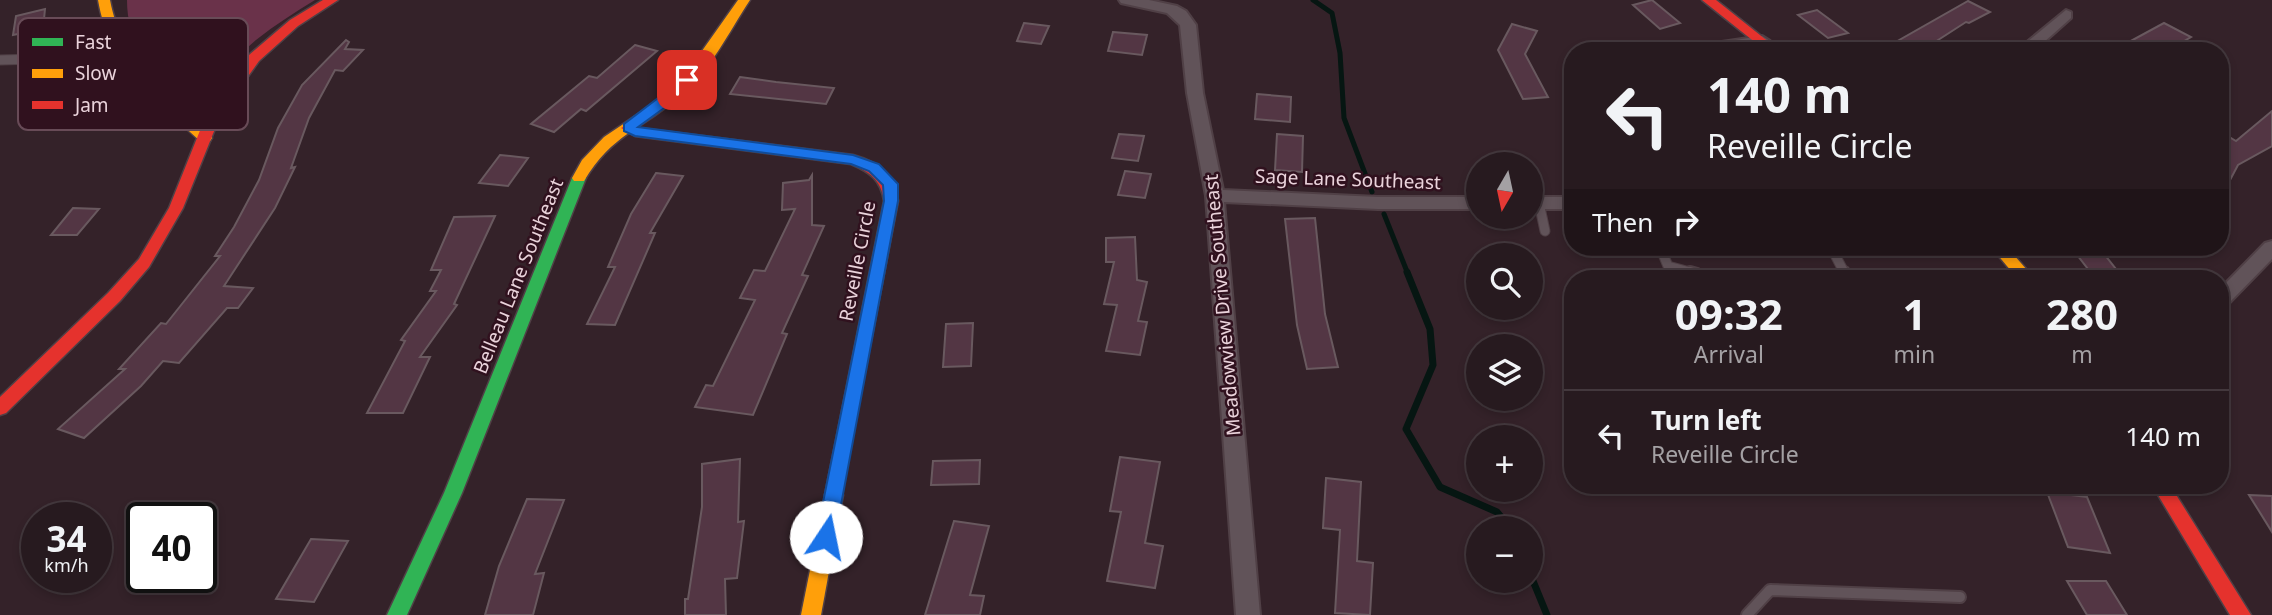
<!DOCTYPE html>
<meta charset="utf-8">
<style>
body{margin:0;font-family:"Noto Sans",sans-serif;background:#33272c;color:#f1f3f6;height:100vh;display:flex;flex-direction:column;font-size:26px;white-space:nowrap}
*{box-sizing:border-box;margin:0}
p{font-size:23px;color:#a4a1a4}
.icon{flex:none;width:38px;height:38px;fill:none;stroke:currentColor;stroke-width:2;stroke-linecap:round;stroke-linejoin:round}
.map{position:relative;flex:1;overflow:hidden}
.panel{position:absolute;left:1564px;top:270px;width:665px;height:224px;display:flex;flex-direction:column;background:#271a1f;border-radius:28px;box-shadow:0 4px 10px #0003,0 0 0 2px #43383d}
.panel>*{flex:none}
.guide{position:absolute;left:1564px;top:42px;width:665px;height:214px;border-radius:28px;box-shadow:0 4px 10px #0003,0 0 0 2px #43383d;background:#271a1f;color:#f1f3f6;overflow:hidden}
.needle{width:46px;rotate:189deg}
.tools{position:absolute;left:1466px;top:152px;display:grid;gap:14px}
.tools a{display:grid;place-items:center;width:77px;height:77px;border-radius:50%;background:#271a1f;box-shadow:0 4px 10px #0003,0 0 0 2px #43383d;font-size:35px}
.speed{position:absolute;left:21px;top:502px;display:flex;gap:14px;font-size:35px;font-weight:700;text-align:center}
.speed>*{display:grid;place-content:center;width:91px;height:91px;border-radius:50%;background:#271a1f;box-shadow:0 4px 10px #0003,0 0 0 2px #43383d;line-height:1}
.speed small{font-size:18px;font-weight:400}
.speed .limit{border:4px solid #111;border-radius:10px;background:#fff;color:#111}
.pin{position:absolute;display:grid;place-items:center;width:60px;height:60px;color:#fff;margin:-30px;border-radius:14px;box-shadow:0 4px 10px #0006}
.me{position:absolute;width:77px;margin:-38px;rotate:11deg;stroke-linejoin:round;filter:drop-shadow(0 0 5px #0008)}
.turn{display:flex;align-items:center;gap:24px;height:147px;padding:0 28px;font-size:32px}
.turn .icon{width:91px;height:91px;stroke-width:2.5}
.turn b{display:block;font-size:49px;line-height:60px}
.then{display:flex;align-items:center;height:66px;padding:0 28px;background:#0003;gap:14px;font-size:26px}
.eta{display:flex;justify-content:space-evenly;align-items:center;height:119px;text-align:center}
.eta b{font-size:42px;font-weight:700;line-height:49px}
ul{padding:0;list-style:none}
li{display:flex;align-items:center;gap:21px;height:91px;padding:0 28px;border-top:2px solid #43383d}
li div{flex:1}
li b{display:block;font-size:26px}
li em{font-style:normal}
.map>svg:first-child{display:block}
.green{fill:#6a324a}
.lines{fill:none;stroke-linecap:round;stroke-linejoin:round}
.stream-far1{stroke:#061612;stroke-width:5}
.stream{stroke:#061612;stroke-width:7}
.building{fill:#533644;stroke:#69595f;stroke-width:2}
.lane-far1-casing{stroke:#504046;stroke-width:11}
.lane-casing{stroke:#504046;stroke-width:14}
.street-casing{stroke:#504046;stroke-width:4}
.fast-casing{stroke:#504046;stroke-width:3}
.slow-casing{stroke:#504046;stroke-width:3}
.jam-casing{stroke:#504046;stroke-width:3}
.lane-far1{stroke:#615359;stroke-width:9}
.lane{stroke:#615359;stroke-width:10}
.street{fill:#615359;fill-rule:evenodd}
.fast{fill:#30b455;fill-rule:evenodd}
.slow{fill:#ff9f0a;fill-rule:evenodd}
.jam{fill:#e5322d;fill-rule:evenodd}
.route{fill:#1a73e8;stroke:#114b97;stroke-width:2}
.labels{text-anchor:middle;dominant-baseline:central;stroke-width:5;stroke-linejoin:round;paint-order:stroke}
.street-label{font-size:19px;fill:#ead3db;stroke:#30111e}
.key{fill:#30111e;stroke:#684b57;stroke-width:2}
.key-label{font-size:19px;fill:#ead3db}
</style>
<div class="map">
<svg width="2272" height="615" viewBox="0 0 2272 615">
<rect width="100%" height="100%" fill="#342229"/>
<path class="green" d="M127,0h188c-20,12 -40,25 -59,40 -29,24 -32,43 -76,44 -33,-20 -53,-43 -53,-84z"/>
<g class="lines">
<g class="stream-far1">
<polyline points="1313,0 1332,13 1340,53 1344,118 1372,192"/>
<polyline points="1384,214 1408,274"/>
</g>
<g class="stream">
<polyline points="1407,272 1430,329 1433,365 1406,429 1440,487 1497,512 1510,528"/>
<polyline points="1531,576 1547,615"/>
</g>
</g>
<g class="building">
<polygon points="1652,0 1680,23 1660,29 1633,5"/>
<polygon points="1968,1 1990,12 1969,23 1966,22 1921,51 1880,51"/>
<polygon points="45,9 43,29 13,35 16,16"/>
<polygon points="1817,10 1848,33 1828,38 1798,15"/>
<polygon points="1024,23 1049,26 1041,44 1017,41"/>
<polygon points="2164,23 2191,37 2167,51 2143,51 2127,43"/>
<polygon points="1512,24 1537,31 1525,54 1548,97 1523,99 1498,50"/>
<polygon points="1113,32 1147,35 1142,55 1108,51"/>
<polygon points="346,40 349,42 345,49 363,50 343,71 335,70 309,118 291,168 295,167 275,208 224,286 253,288 238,308 227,308 179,363 163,361 141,386 84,438 58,429 125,369 119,369 161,323 166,324 220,256 215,256 234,227 259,180 278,128 302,85"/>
<polygon points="635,45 657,51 586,111 581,109 554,132 531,124 589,76 597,78"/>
<polygon points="740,77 776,82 834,88 826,104 730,94"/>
<polygon points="1257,94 1291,97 1290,122 1255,119"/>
<polygon points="2272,111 2272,146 2238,165 2221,197 2221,132 2236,141"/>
<polygon points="1119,134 1144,136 1138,161 1112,158"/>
<polygon points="1277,134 1303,136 1302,172 1275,170"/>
<polygon points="500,155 528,158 508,186 479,183"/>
<polygon points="1125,171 1151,174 1145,198 1118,195"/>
<polygon points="656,173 683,176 650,233 655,233 615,325 587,324 615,267 608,267 631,214"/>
<polygon points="812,175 812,225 824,226 802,275 808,276 782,333 787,334 753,415 695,407 706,385 713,386 755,300 740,298 754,270 765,271 795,209 782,210 783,183 809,180"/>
<polygon points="73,208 99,209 77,235 51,235"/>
<polygon points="495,216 454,304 457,305 420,357 430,357 403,413 367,413 405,341 401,340 436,291 430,291 441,270 431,270 454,217"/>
<polygon points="1315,218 1325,314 1338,367 1307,369 1297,325 1285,219"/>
<polygon points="1135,237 1137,280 1147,282 1138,321 1147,322 1140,355 1106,351 1117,305 1104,304 1114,262 1106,262 1106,238"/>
<polygon points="2101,250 2123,278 2095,278 2074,251"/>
<polygon points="973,323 971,366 943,367 946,324"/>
<polygon points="1120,457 1160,462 1145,543 1163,546 1155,588 1107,581 1121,512 1110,511"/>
<polygon points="740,459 738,522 744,521 737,578 725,579 726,615 685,615 685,599 688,599 702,507 702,464"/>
<polygon points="980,460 979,484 931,485 933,461"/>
<polygon points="1326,478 1361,482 1357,561 1373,563 1370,615 1335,613 1340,530 1323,528"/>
<polygon points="2047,492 2087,497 2110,553 2068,547"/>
<polygon points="2249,495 2272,496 2272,532"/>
<polygon points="527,499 564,500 535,574 544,573 533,615 485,615 499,566"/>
<polygon points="954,521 989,526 970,595 984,596 980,615 925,615"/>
<polygon points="311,539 348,541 314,602 276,599"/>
<polygon points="2067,581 2106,581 2127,615 2087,615"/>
</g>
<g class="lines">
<g class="lane-far1-casing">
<g id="lane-far1">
<polyline points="0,60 72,58 76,88"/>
<polyline points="122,116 160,97"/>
<polyline points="1539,203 1545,231"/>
<polyline points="1660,247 1668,266 1697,274"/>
<polyline points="1831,247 1845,274"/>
</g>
</g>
<g class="lane-casing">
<g id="lane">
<polyline points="1690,272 1697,274"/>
<polyline points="1844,272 1847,278"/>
<polyline points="1747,615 1770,590 1960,597"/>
</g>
</g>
<g class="street-casing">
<g id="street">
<polygon points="1119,0 1149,0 1177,6 1186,11 1196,25 1203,93 1223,190 1378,197 1479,197 1479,209 1378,209 1224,202 1260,615 1236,615 1206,196 1187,93 1180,25 1167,13 1121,3"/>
<polygon points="2066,10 2071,12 2071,18 2034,51 2016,51"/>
<polygon points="1762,36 1770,41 1767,44 1728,51 1687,51 1695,46"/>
<rect x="1531" y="197" width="42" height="12"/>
<polygon points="2272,241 2272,259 2228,304 2221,306 2221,288 2265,243"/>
</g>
</g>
<g class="fast-casing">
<polygon id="fast" points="579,173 586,178 462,493 407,615 387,615 444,493 572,178"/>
</g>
<g class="slow-casing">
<g id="slow">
<path d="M98,0h12c13,67 53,91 100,135l2,3 -2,3h-10c-48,-45 -90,-72 -102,-141z"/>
<path d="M738,0h12c-21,32 -40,71 -70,96 -38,33 -68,38 -96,85h-10l-2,-3 10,-18 22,-23 55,-37 21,-18z"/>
<polygon points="1991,247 2007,247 2034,278 2017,278"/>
<polygon points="834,487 840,490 843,495 821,615 801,615 825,495 828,490"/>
</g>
</g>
<g class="jam-casing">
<g id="jam">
<polygon points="323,0 338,0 298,26 259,61 221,114 183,208 149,267 120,301 6,413 0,415 0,397 108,293 139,259 169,208 207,113 249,55 290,20"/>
<polygon points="1702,0 1716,0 1780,51 1766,51"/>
<path d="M628,124l10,4 215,27c25,7 42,19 45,46l-58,299 -6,3 -6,-3 -3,-5 59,-294c-3,-21 -14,-29 -33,-37l-216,-28 -14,-8z"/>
<polygon points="2152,485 2170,485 2251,615 2230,615"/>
</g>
</g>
<use href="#lane-far1" class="lane-far1"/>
<use href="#lane" class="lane"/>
<use href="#street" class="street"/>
<use href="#fast" class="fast"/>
<use href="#slow" class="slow"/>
<use href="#jam" class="jam"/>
</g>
<polygon class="route" points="687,76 694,80 682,95 638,127 853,155 879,164 898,184 898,201 835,537 832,543 819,543 816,537 884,201 883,185 869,171 851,164 635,136 624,131 624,124"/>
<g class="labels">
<g class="street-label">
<text transform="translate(1348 179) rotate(2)">Sage Lane Southeast</text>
<text transform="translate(857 261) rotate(-79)">Reveille Circle</text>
<text transform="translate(518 276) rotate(-68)">Belleau Lane Southeast</text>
<text transform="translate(1222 305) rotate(-95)">Meadowview Drive Southeast</text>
</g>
</g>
<rect x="18" y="18" width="230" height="112" rx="10" class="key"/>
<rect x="32" y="38" width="31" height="8" fill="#30b455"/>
<rect x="32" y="69" width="31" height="9" fill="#ff9f0a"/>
<rect x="32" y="101" width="31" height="8" fill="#e5322d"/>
<g class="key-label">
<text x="75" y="49">Fast</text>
<text x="75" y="80">Slow</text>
<text x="75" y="112">Jam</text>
</g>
</svg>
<div class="tools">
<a><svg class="needle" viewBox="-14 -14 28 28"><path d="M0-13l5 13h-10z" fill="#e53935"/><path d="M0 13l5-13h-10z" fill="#a4a1a4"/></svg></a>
<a><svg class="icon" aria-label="search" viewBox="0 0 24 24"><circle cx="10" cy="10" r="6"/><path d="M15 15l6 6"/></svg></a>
<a><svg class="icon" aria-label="layers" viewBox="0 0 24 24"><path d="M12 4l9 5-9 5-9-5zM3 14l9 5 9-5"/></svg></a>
<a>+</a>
<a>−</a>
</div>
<div class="speed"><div>34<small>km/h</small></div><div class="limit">40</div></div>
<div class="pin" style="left:687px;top:80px;background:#d93025"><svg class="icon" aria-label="arrive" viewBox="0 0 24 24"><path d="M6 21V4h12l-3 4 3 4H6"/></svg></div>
<svg class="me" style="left:826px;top:537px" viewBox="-20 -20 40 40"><circle r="19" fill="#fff"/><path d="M0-13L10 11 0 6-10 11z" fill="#1a73e8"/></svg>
<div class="guide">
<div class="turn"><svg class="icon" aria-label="left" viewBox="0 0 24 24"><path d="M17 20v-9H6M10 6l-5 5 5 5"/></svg><div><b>140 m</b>Reveille Circle</div></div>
<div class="then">Then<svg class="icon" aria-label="right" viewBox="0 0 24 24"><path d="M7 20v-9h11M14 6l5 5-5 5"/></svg></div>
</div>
<section class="panel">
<div class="eta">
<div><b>09:32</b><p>Arrival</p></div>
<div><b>1</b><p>min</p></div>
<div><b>280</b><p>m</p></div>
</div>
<ul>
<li><svg class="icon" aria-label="left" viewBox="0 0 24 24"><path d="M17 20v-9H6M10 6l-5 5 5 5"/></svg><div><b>Turn left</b><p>Reveille Circle</p></div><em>140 m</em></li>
</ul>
</section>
</div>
